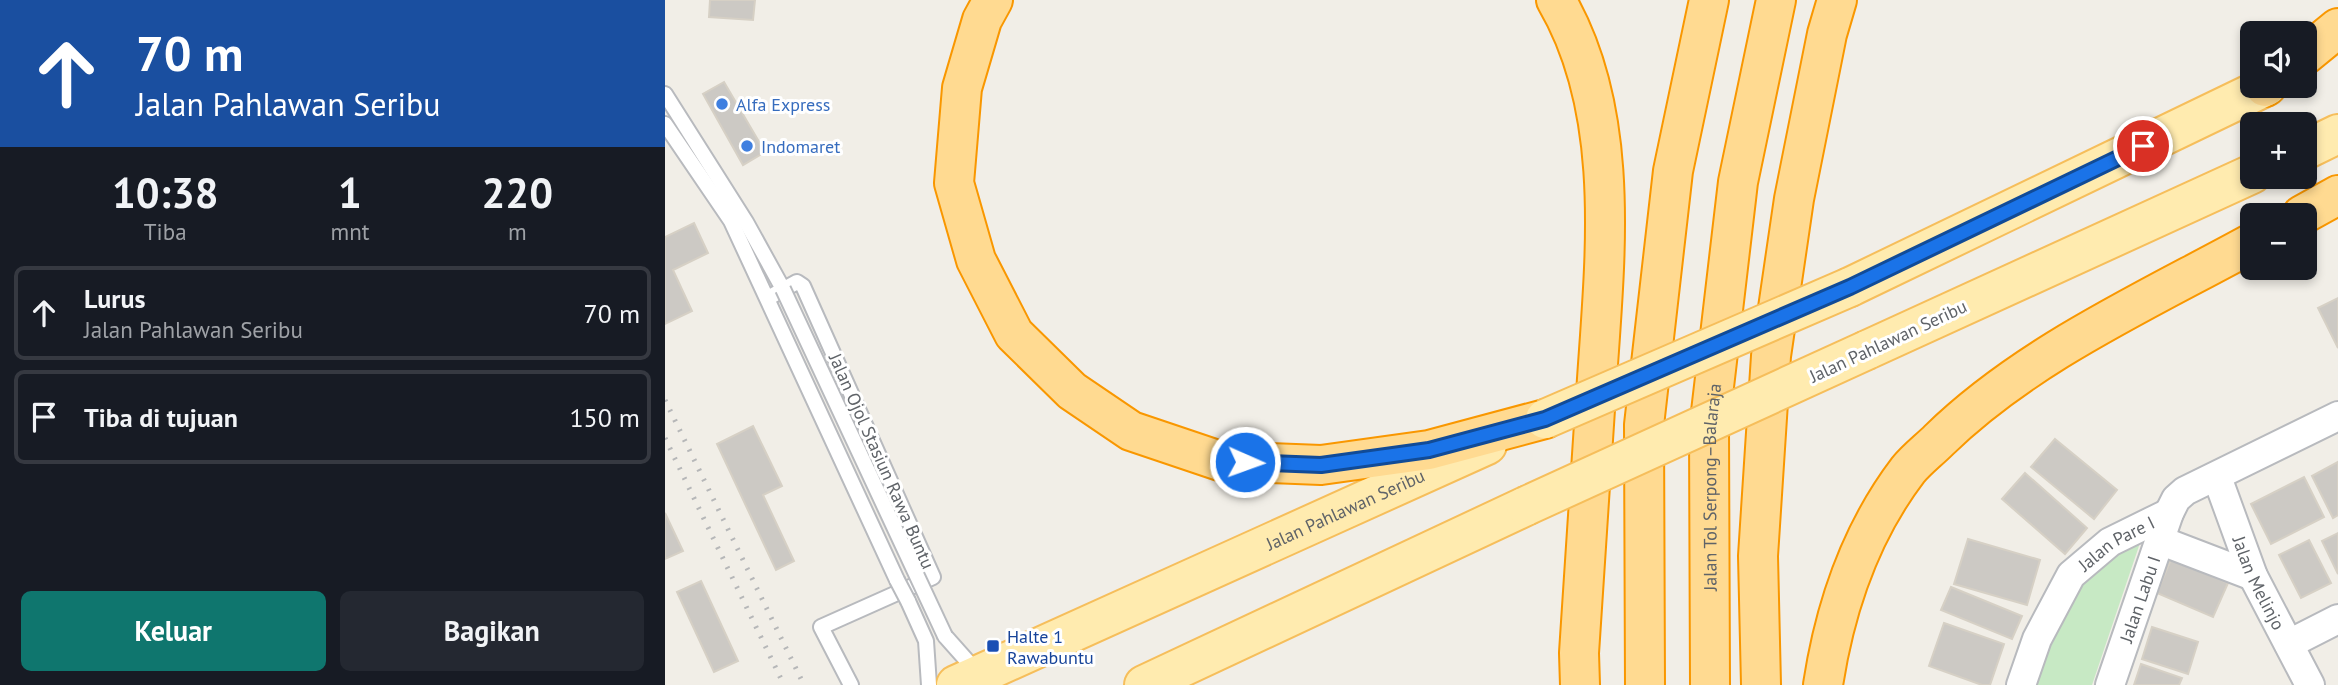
<!DOCTYPE html>
<html lang="id">
<meta charset="utf-8">
<style>
body{margin:0;font-family:"PT Sans",sans-serif;background:#242831;color:#f1f3f6;height:100vh;display:flex;flex-direction:column;font-size:26px;white-space:nowrap}
*{box-sizing:border-box;margin:0}
p{font-size:23px;color:#9ea1a6}
.icon{flex:none;width:38px;height:38px;fill:none;stroke:currentColor;stroke-width:2;stroke-linecap:round;stroke-linejoin:round}
.map{position:relative;flex:1;overflow:hidden}
.drawer{display:flex;flex-direction:column;background:#171b24;width:665px}
.drawer>*{flex:none}
.top-card{background:#1a4fa0;color:#fff;overflow:hidden}
.tools{position:absolute;left:1575px;top:21px;display:grid;gap:14px}
.tools a{display:grid;place-items:center;width:77px;height:77px;border-radius:10px;background:#171b24;box-shadow:0 4px 10px #0003;font-size:35px}
.pin{position:absolute;display:grid;place-items:center;width:60px;height:60px;color:#fff;margin:-30px;border:4px solid #fff;border-radius:50%;box-shadow:0 2px 7px #0007}
.me{position:absolute;width:77px;margin:-38px;rotate:92deg;stroke-linejoin:round;filter:drop-shadow(0 0 5px #0008)}
.turn{display:flex;align-items:center;gap:24px;height:147px;padding:0 21px;font-size:32px}
.turn .icon{width:91px;height:91px;stroke-width:2.5}
.turn b{display:block;font-size:49px;line-height:60px}
.eta{display:flex;justify-content:space-evenly;align-items:center;height:119px;text-align:center}
.eta b{font-size:42px;font-weight:700;line-height:49px}
.primary-button{display:flex;gap:14px;margin-top:auto;padding:14px 21px}
.primary-button a{flex:1;height:80px;border-radius:10px;background:#0f766e;color:#fff;font-size:28px;font-weight:700;line-height:80px;text-align:center}
.primary-button a+a{background:#242831;color:#f1f3f6}
ul{padding:0;list-style:none}
li{display:flex;align-items:center;gap:21px;height:94px;margin:0 14px 10px;padding:0 7px;border:4px solid #363941;border-radius:10px}
li div{flex:1}
li b{display:block;font-size:26px}
li em{font-style:normal}
main{display:flex;flex:1;min-height:0}
.map>svg:first-child{display:block}
.green{fill:#c7e9c4}
.building{fill:#ccc9c4;stroke:#d6d0c5;stroke-width:2}
.lines{fill:none;stroke-linecap:round;stroke-linejoin:round}
.lane-casing{stroke:#b8babe;stroke-width:18}
.street-casing{stroke:#b8babe;stroke-width:32}
.primary-casing{stroke:#f6be5b;stroke-width:42}
.highway-casing{stroke:#f99700;stroke-width:42}
.lane{stroke:#fff;stroke-width:14}
.street{stroke:#fff;stroke-width:28}
.primary{stroke:#ffebaf;stroke-width:38}
.highway{stroke:#ffda91;stroke-width:38}
.rail{stroke:#b6b7b8;stroke-width:5;stroke-dasharray:2 9;stroke-linecap:butt}
.lane-bridge-casing{stroke:#b8babe;stroke-width:18;stroke-linecap:butt}
.primary-bridge-casing{stroke:#f6be5b;stroke-width:42;stroke-linecap:butt}
.lane-bridge{stroke:#fff;stroke-width:14}
.primary-bridge{stroke:#ffebaf;stroke-width:38}
.route-casing{stroke:#114b97;stroke-width:18}
.route{stroke:#1a73e8;stroke-width:12}
.shop-dot{fill:#3f7fe0;stroke:#fff;stroke-width:2.5}
.transit-dot{fill:#1a4fb4;stroke:#fff;stroke-width:2.5}
.labels{text-anchor:middle;dominant-baseline:central;stroke-width:6;stroke-linejoin:round;paint-order:stroke}
.shop-label{font-size:18px;fill:#366cbe;stroke:#fff;text-anchor:start}
.street-label{font-size:18px;fill:#5f6368;stroke:#fff}
.transit-label{font-size:18px;fill:#164399;stroke:#fff;text-anchor:start}
</style>
<main>
<section class="drawer">
<div class="top-card">
<div class="turn"><svg class="icon" aria-label="ahead" viewBox="0 0 24 24"><path d="M12 20V5M6 11l6-6 6 6"/></svg><div><b>70 m</b>Jalan Pahlawan Seribu</div></div>
</div>
<div class="eta">
<div><b>10:38</b><p>Tiba</p></div>
<div><b>1</b><p>mnt</p></div>
<div><b>220</b><p>m</p></div>
</div>
<ul>
<li><svg class="icon" aria-label="ahead" viewBox="0 0 24 24"><path d="M12 20V5M6 11l6-6 6 6"/></svg><div><b>Lurus</b><p>Jalan Pahlawan Seribu</p></div><em>70 m</em></li>
<li><svg class="icon" aria-label="arrive" viewBox="0 0 24 24"><path d="M6 21V4h12l-3 4 3 4H6"/></svg><div><b>Tiba di tujuan</b></div><em>150 m</em></li>
</ul>
<div class="primary-button"><a>Keluar</a><a>Bagikan</a></div>
</section>
<div class="map">
<svg width="1673" height="685" viewBox="0 0 1673 685">
<rect width="100%" height="100%" fill="#f1eee7"/>
<polygon class="green" points="1477,537 1427,685 1365,685 1409,580"/>
<g class="building">
<polygon points="45,0 90,0 88,20 44,17"/>
<polygon points="59,82 100,152 78,165 38,94"/>
<polygon points="29,223 43,253 8,270 27,311 0,324 0,237"/>
<polygon points="1673,298 1673,348 1653,308"/>
<polygon points="88,426 117,486 98,495 129,561 111,570 52,444"/>
<polygon points="1390,439 1452,490 1429,519 1366,467"/>
<polygon points="1673,462 1673,515 1668,518 1647,476"/>
<polygon points="1360,473 1422,528 1400,554 1337,499"/>
<polygon points="1639,477 1659,517 1606,544 1586,504"/>
<polygon points="0,513 18,551 0,559"/>
<polygon points="1673,533 1673,574 1657,541"/>
<polygon points="1303,539 1375,560 1362,605 1289,584"/>
<polygon points="1644,540 1666,583 1636,598 1614,555"/>
<polygon points="1506,559 1563,583 1548,617 1492,593"/>
<polygon points="36,581 73,661 49,672 12,592"/>
<polygon points="1286,587 1357,616 1347,639 1276,610"/>
<polygon points="1279,623 1339,644 1325,685 1317,685 1264,666"/>
<polygon points="1487,627 1533,642 1523,674 1477,659"/>
<polygon points="1476,664 1517,678 1514,685 1469,685"/>
</g>
<g class="lines">
<g class="lane-casing">
<g id="lane">
<polyline points="0,94 81,222 118,289"/>
<polyline points="0,124 66,221 232,580"/>
<polyline points="103,298 132,282 138,286 268,577 156,627 186,685"/>
<polyline points="243,601 261,641 264,685"/>
<polyline points="280,636 312,672"/>
</g>
</g>
<g class="street-casing">
<g id="street">
<path id="s1" d="M1552,477l36,99 57,109"/>
<polyline points="1494,540 1588,576"/>
<polyline points="1624,644 1673,619"/>
<path id="s2" d="M1356,685l16,-46 34,-64 39,-33 59,-29"/>
<path id="s3" d="M1445,685l59,-172 7,-14 9,-8 153,-75"/>
</g>
</g>
<g class="primary-casing">
<g id="primary">
<polyline points="1640,150 1673,134"/>
<polyline points="1185,287 1602,86"/>
<polyline points="1202,350 1587,174"/>
<path id="s4" d="M291,685l531,-240"/>
<polyline points="479,685 861,506"/>
</g>
</g>
<g class="highway-casing">
<g id="highway">
<polyline points="328,0 317,20 297,88 289,183 311,260 349,334 407,391 466,431 555,461 656,465 764,450 880,419"/>
<path d="M891,0c68,116 48,266 40,394 -6,87 -12,173 -17,259l1,32"/>
<polyline points="1640,55 1673,28"/>
<polyline points="1600,87 1601,86"/>
<polyline points="1637,215 1673,195"/>
<polyline points="980,685 979,425 1008,171 1044,0"/>
<path id="s5" d="M1045,685l-1,-256 29,-247 38,-182"/>
<polyline points="1096,685 1093,556 1106,356 1129,199 1162,34 1172,0"/>
<path d="M1158,685c12,-78 37,-152 85,-215 9,-11 21,-20 31,-30 87,-85 207,-139 313,-197"/>
</g>
</g>
<use href="#lane" class="lane"/>
<use href="#street" class="street"/>
<use href="#primary" class="primary"/>
<use href="#highway" class="highway"/>
<g class="rail">
<polyline points="0,400 139,685"/>
<polyline points="0,438 119,685"/>
</g>
<g class="lane-bridge-casing">
<g id="lane-bridge">
<polyline points="118,289 280,636"/>
<polyline points="232,580 243,601"/>
</g>
</g>
<g class="primary-bridge-casing">
<g id="primary-bridge">
<polyline points="880,419 1185,287"/>
<polyline points="861,506 1202,350"/>
</g>
</g>
<use href="#lane-bridge" class="lane-bridge"/>
<use href="#primary-bridge" class="primary-bridge"/>
</g>
<g class="lines">
<g class="route-casing">
<polyline id="route" points="580,462 656,465 764,450 880,419 1185,287 1478,146"/>
</g>
<use href="#route" class="route"/>
</g>
<g class="shop-dot">
<circle cx="57" cy="104" r="7"/>
<circle cx="82" cy="146" r="7"/>
</g>
<rect class="transit-dot" x="321" y="639" width="14" height="14" rx="3.5"/>
<g class="labels">
<g class="shop-label">
<text x="71" y="104">Alfa Express</text>
<text x="96" y="146">Indomaret</text>
</g>
<g class="street-label">
<text transform="translate(1223 341) rotate(-25)">Jalan Pahlawan Seribu</text>
<text transform="translate(217 461) rotate(66)">Jalan Ojol Stasiun Rawa Buntu</text>
<text stroke="none"><textPath href="#s5" startOffset="198">Jalan Tol Serpong–Balaraja</textPath></text>
<text stroke="none"><textPath href="#s4" startOffset="427">Jalan Pahlawan Seribu</textPath></text>
<text stroke="none"><textPath href="#s2" startOffset="177">Jalan Pare I</textPath></text>
<text stroke="none"><textPath href="#s1" startOffset="114">Jalan Melinjo</textPath></text>
<text stroke="none"><textPath href="#s3" startOffset="91">Jalan Labu I</textPath></text>
</g>
<g class="transit-label">
<text x="342" y="636">Halte 1<tspan x="342" dy="21">Rawabuntu</tspan></text>
</g>
</g>
</svg>
<div class="tools">
<a><svg class="icon" aria-label="sound" viewBox="0 0 24 24"><path d="M4 9h4l5-4v14l-5-4H4zM17 9q2 3 0 6"/></svg></a>
<a>+</a>
<a>−</a>
</div>
<div class="pin" style="left:1478px;top:146px;background:#d93025"><svg class="icon" aria-label="arrive" viewBox="0 0 24 24"><path d="M6 21V4h12l-3 4 3 4H6"/></svg></div>
<svg class="me" style="left:580px;top:462px" viewBox="-20 -20 40 40"><circle r="17" fill="#1a73e8" stroke="#fff" stroke-width="3"/><path d="M0-11L8 9 0 5-8 9z" fill="#fff"/></svg>
</div>
</main>
